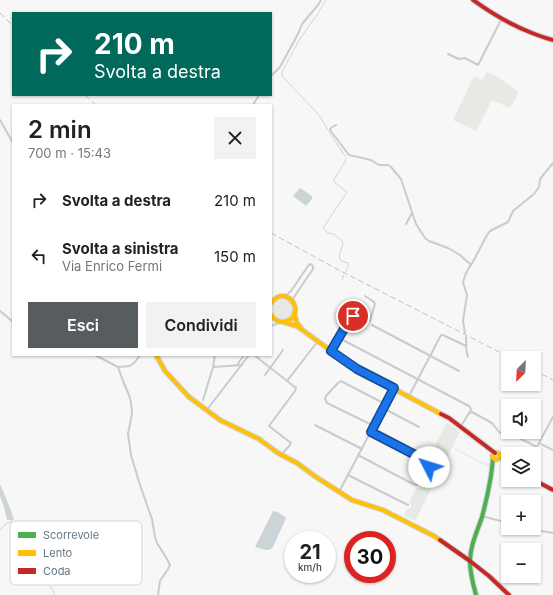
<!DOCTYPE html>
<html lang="it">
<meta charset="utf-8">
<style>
body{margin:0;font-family:Inter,sans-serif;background:#f2f2f2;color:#222;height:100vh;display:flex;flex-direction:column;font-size:15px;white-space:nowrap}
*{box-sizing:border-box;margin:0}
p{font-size:13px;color:#767676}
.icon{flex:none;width:22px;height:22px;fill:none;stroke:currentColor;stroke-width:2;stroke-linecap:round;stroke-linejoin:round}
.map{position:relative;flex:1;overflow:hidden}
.drawer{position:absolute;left:12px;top:104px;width:260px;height:252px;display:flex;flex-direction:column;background:#fff;border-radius:0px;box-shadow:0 1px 3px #0004}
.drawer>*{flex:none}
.banner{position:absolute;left:12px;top:12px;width:260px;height:84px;border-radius:0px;box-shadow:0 1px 3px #0004;background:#00695c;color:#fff;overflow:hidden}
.needle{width:26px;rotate:204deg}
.buttons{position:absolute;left:501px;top:351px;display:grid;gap:8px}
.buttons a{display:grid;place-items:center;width:40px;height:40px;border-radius:0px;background:#fff;box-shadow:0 1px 3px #0004;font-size:20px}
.speed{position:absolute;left:284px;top:531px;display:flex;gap:8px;font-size:20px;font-weight:700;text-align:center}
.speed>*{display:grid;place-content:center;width:52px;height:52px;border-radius:50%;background:#fff;box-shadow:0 1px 3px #0004;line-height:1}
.speed small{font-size:10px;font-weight:400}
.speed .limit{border:6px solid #d22;background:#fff;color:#111}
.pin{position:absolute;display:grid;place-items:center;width:34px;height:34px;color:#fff;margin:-17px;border:2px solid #fff;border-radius:50%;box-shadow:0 1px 4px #0007}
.me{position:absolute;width:44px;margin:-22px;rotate:310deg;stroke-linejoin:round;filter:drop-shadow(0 0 3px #0008)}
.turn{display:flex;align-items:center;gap:14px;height:84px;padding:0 16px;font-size:18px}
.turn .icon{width:52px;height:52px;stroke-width:2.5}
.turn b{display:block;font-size:28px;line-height:34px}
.round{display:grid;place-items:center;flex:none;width:42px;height:42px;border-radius:0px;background:#f2f2f2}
.overview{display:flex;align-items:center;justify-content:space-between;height:68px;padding:0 16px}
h1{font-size:24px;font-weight:600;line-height:30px}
.cta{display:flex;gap:8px;margin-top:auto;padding:8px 16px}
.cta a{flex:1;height:46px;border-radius:0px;background:#575c5f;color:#fff;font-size:16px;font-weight:600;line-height:46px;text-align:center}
.cta a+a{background:#f2f2f2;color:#222}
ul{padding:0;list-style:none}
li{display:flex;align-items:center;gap:12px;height:56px;padding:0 16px}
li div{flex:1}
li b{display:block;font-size:15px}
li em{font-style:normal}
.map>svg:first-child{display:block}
.green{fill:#e6e9e4}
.water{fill:#ccd4d7}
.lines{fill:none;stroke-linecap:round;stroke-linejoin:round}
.stream{stroke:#ccd4d7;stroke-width:1}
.fast-casing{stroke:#d3d4d5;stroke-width:6}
.slow-casing{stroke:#d3d4d5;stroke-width:6}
.jam-casing{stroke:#d3d4d5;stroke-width:6}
.street{stroke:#cacbcc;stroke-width:2}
.fast{stroke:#4caf50;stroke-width:4}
.slow{stroke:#ffc107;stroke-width:4}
.jam{stroke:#c62828;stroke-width:4}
.rail{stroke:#bfc1c2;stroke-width:1;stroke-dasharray:6 3;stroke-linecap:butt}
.route-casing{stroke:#114b97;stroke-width:10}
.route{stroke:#1a73e8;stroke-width:7}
.key{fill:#fff;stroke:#d1d6d9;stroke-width:1}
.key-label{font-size:11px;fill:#65767f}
</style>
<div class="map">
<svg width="553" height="595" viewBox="0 0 553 595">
<rect width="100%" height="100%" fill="#f7f7f7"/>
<g class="green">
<polygon points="487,72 496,76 519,92 510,108 492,100 476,131 453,120 474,76 482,80"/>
<circle cx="283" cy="309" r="11"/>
<polygon points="448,423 460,432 415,521 404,515 407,509 409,509 411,507 411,504 409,502 417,487 420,488 423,483 422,483 431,465 429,461 428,460 446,424"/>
<polygon points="455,448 486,464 488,463 491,465 490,468 488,469 487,466 454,449"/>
</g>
<g class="water">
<polygon points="300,188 312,196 312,199 306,206 293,196"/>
<polygon points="0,484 10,508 14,520 7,520 4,507 0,496"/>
<path d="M273,511l5,1 8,6 -13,29c-5,6 -12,1 -18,0z"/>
</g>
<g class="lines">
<g class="stream">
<polyline points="319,11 326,0"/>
<polyline points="302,36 319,12"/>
<polyline points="290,57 301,37"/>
<polyline points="289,59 282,72 282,76 319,115 328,130"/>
<polyline points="329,132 345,156"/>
<polyline points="346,158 345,162 333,181 347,192 323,228 328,233 334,234 343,242 343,244 339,256 341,261 348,263 348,266 346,271"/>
<polyline points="342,280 344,275"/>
<path d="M11,520c5,20 18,38 30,54 5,7 11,13 14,21"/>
<polyline points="0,530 7,523 11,522"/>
</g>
<g class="fast-casing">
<g id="fast">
<polyline points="500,456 508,464"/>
<path d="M476,595c-3,-11 -6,-22 -6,-33 0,-16 7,-30 12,-45 5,-19 10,-40 11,-60"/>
</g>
</g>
<g class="slow-casing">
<g id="slow">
<path d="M271,303c2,-2 4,-5 7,-6 14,-6 26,18 9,24 -7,3 -12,-1 -16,-6"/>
<polyline points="294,314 297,323 301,328"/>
<polyline points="283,322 297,326 353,367 441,414"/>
<polyline points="156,355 165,371 189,397 220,420 259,439 278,453 297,463 316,477 352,500 383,510 434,536 440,540"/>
<circle cx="496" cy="456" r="3.5"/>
</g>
</g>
<g class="jam-casing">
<g id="jam">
<path d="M473,0c18,13 38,25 59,33 7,3 14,5 21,7"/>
<polyline points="441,414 449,418 495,453"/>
<polyline points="534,480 553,490"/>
<polyline points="440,540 470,561 489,576 509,595"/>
</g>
</g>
<g class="street">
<polyline points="448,54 459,59 465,58 478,65 502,18"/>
<polyline points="271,76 280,67 298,34 302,24 318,5 321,0"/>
<polyline points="253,105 259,95"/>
<polyline points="0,120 13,143"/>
<polyline points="336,125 331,128 330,130 349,155 371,160 379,165 388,165 391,167 401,179 416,224 425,238 429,241 448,248 460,255 471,265"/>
<polyline points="406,224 412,213"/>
<polyline points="285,296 291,291 308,266 310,264 312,265 313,267 313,269 296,294 292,301"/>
<polyline points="0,311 13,322"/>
<polyline points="372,325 459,371"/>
<polyline points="271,326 281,322"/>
<polyline points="465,333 463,321 467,295 463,282 466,273 475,258 487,235 490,231 508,222 513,211 534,194 539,187 540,179 553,163"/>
<path d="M466,337c1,7 -1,13 2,20"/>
<polyline points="339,338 469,406 471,409 470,412"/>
<polyline points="331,351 352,316 354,316 368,322 370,320 375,304 374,302 365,296"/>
<polyline points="95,355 118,367 130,366 135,362 140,355"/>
<polyline points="254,355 296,388 295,391 269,426 291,443 290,445 281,455"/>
<polyline points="237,365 244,355"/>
<polyline points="118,367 123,381 129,395 131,402 132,414 128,434 131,455 140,485 152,519 155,537 157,543 167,559 170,565 168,569 160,581 158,595"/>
<polyline points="213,367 242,365"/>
<polyline points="265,375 283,350"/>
<polyline points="287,381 318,341"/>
<polyline points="409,396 441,335 443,335 466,346"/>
<polyline points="203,400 213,367 215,355"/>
<polyline points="383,408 419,427"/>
<polyline points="206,411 249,355"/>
<polyline points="315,425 362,449"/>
<polyline points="374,426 327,403 325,399 326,396 338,383 341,381 385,404"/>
<polyline points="461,426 469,413 472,412 492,423 499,432 507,436 519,438 537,447"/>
<polyline points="539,443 553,450"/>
<polyline points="533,454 553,417"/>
<polyline points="358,455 413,484 417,485 421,482 429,467 429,464 428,462 371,432"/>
<polyline points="348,475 408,505"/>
<polyline points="339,492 393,389"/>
<polyline points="482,516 508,523"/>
<polyline points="525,528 553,533"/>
</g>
<use href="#fast" class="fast"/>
<use href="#slow" class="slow"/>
<use href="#jam" class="jam"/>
<g class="rail">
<polyline points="0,13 13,26"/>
<polyline points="85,95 96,105"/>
<polyline points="271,233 335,268 511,358"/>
<polyline points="534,370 553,380"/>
</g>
</g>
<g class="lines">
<g class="route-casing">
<polyline id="route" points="353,316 351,317 331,351 357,369 394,388 371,432 427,461 429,464 429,467"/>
</g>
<use href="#route" class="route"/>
</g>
<rect x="10" y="521" width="132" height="64" rx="6" class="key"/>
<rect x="18" y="532" width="18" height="6" fill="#4caf50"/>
<rect x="18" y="550" width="18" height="6" fill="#ffc107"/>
<rect x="18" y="568" width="18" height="6" fill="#c62828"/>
<g class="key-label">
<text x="43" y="539">Scorrevole</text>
<text x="43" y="557">Lento</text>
<text x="43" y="575">Coda</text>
</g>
</svg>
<div class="buttons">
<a><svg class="needle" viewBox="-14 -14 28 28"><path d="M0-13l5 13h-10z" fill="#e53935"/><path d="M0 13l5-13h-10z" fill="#767676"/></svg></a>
<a><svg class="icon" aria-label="sound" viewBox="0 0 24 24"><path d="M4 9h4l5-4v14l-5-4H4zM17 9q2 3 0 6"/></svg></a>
<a><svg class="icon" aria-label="layers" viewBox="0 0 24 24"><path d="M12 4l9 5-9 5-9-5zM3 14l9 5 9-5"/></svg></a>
<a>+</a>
<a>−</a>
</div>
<div class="speed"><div>21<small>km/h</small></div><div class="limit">30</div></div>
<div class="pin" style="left:353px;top:316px;background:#d93025"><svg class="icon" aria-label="arrive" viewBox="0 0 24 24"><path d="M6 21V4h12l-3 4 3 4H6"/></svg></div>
<svg class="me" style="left:429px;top:467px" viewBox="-20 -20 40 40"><circle r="19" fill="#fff"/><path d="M0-13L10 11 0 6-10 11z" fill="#1a73e8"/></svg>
<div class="banner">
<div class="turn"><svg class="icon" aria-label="right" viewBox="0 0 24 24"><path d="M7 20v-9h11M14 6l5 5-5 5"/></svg><div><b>210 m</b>Svolta a destra</div></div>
</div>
<section class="drawer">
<div class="overview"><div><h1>2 min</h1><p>700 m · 15:43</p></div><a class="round"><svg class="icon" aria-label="close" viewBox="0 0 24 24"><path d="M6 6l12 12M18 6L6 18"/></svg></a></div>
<ul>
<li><svg class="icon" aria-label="right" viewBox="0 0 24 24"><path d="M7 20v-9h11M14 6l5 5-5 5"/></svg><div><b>Svolta a destra</b></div><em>210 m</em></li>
<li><svg class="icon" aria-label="left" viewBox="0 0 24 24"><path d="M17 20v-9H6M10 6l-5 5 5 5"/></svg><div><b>Svolta a sinistra</b><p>Via Enrico Fermi</p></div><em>150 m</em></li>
</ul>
<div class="cta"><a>Esci</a><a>Condividi</a></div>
</section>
</div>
